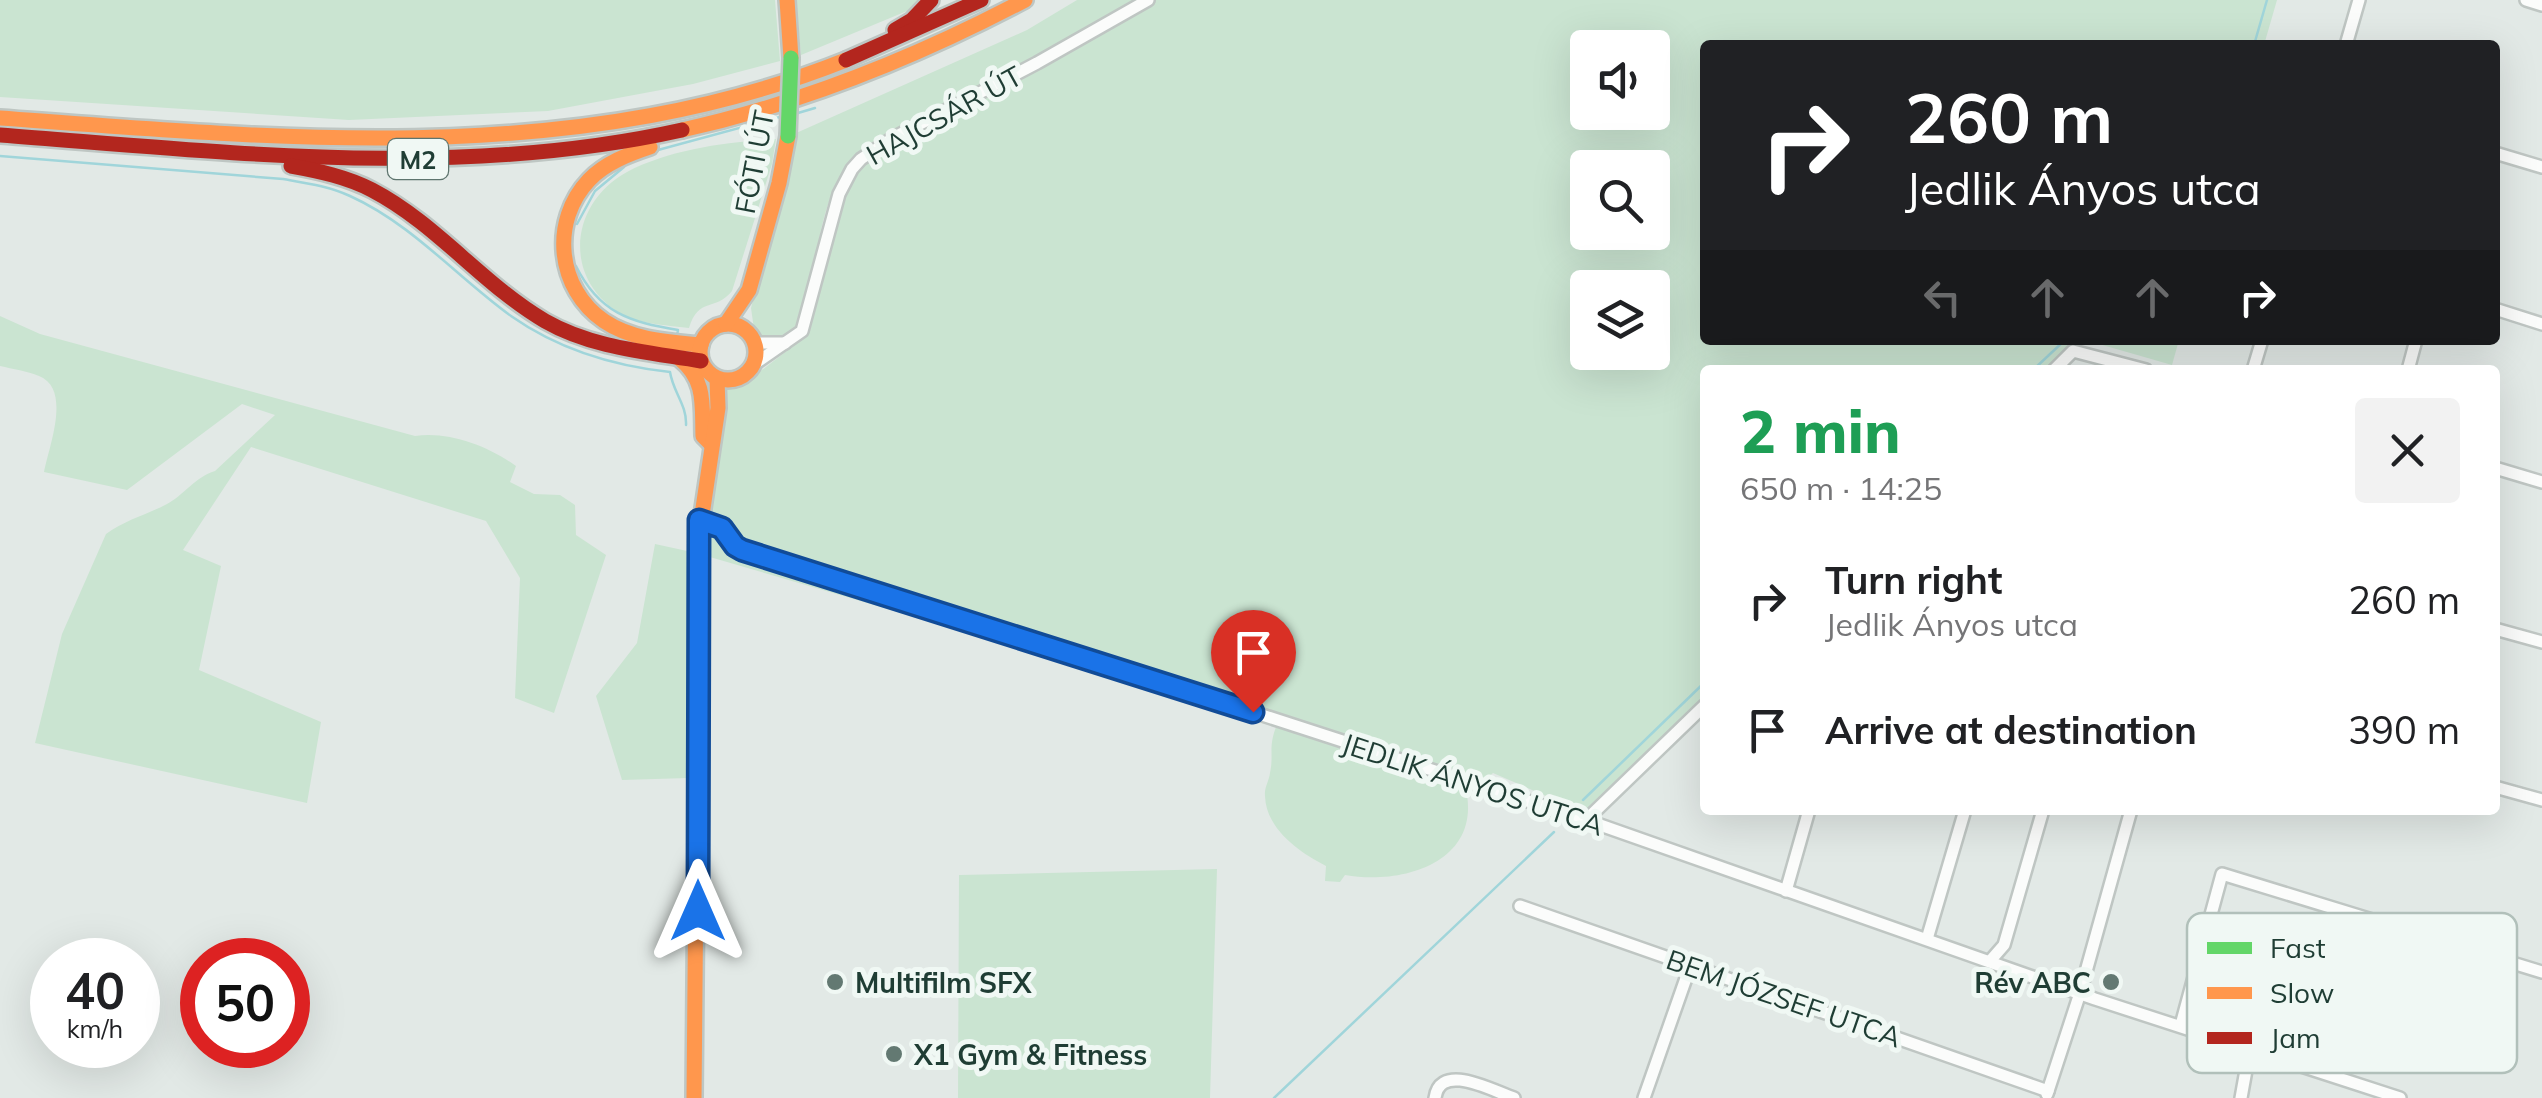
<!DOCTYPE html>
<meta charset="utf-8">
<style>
body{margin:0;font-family:Mulish,sans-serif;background:#f2f2f2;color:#202124;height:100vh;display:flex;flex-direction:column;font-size:38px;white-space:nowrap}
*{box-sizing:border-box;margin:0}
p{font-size:32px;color:#757577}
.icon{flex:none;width:55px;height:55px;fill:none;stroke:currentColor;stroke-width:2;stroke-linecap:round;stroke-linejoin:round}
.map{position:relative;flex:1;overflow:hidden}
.panel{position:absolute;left:1700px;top:365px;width:800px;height:450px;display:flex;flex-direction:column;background:#fff;border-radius:10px;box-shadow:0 10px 40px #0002}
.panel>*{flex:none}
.top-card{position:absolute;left:1700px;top:40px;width:800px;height:305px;border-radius:10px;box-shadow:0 10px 40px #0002;background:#202124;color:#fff;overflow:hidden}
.fabs{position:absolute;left:1570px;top:30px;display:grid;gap:20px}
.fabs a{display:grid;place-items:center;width:100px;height:100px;border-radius:10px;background:#fff;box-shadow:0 10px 40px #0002;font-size:50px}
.speed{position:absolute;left:30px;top:938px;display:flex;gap:20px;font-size:50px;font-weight:700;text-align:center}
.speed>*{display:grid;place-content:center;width:130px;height:130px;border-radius:50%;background:#fff;box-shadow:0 10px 40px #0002;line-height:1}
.speed small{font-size:25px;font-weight:400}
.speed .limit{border:15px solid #d22;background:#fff;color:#111}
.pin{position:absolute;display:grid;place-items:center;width:85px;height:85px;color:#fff;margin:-102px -42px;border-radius:50% 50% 50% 0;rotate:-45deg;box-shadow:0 0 10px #0007}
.pin .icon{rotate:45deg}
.me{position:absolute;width:110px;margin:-55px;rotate:0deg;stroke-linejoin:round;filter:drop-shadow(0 0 8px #0008)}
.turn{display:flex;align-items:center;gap:35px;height:210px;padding:0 40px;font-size:45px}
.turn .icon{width:130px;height:130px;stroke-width:2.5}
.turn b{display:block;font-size:70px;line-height:85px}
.lanes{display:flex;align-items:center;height:95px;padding:0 40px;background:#0003;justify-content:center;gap:50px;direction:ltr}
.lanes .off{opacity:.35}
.round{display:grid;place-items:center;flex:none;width:105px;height:105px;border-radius:10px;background:#f2f2f2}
.summary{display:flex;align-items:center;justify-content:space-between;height:170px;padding:0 40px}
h1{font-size:60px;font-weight:800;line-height:75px;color:#1e9e55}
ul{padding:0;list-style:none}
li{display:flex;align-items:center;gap:30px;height:130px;padding:0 40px}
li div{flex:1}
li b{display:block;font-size:38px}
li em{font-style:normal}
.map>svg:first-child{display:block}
.green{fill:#cae4d1;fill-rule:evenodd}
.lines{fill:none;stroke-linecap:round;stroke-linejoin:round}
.stream{stroke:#a0d5da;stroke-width:2.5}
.street-casing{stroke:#bfc6c3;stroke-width:16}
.slow-casing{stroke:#bec6c3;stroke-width:20}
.jam-casing{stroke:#bec6c3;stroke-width:20}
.street{stroke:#fbfcfb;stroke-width:11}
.slow{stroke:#ff974d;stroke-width:15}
.jam{stroke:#b3261e;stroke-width:15}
.fast-bridge-casing{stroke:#bec6c3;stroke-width:20;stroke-linecap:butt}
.fast-bridge{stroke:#63d668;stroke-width:15}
.route-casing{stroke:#114b97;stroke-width:25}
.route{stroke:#1a73e8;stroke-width:18}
.poi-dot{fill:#637972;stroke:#f0f8f4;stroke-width:4}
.labels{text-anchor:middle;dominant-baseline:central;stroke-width:10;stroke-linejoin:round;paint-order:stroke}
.shield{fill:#f0f8f4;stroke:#5e756e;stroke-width:2.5}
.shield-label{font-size:25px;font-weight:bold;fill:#1f3d34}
.street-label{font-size:28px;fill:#1f3d34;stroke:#f0f8f4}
.poi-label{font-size:28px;font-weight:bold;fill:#1f3d34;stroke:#f0f8f4;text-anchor:start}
.key{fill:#f0f8f4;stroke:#b1c0ba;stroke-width:2.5}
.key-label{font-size:28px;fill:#1f3d34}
</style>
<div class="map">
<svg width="2542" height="1098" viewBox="0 0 2542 1098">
<rect width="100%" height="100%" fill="#e2e9e6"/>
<g class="green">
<polygon points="0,0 775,0 780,61 693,84 548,111 349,120 0,97"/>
<polygon points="796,0 918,0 907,11 801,55"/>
<path d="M1077,0h1200l-13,45h-559v295h375l-31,30h-344v328l-120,115 -92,-40 -26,22c11,69 -67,90 -122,80l-5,7 -15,-1 1,-15c-27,-14 -60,-37 -61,-70 -1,-8 4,-15 5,-23 4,-19 -2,-25 6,-46l-55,-16 -80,-28 -438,-128 -15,223 -66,2 -26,-84 41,-53 18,-99 46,10 23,-164 5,-9 16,2 61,-47 34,-133 19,-37 36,-24 155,-80 -8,-9 -183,103c-47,40 -37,116 -61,169 -10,14 -28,20 -43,11l-4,-28 43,-174 233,-104zM1588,48h64v64h-64zM1588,168h64v64h-64zM1588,288h64v64h-64z"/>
<path d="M776,139l-4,25 -40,127c-17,21 -33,5 -43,37 -23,-3 -55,-4 -74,-18 -53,-37 -43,-108 12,-138 44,-23 101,-30 149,-33z"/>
<path d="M0,316l40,18 375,102c34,-5 73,10 101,30l-6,16 24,12 26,1 15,10 1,30 30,20 -52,158 -39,-15 5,-120 -34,-57 -235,-74 -68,103 38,16 -22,104 122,52 -14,81 -272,-60 27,-109 44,-100c19,-14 40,-19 61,-30 17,-9 28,-27 48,-33l60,-56 -33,-11 -115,86 -83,-18c5,-26 28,-83 -5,-96 -12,-5 -26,-7 -39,-10z"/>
<polygon points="2085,340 2179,340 2172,365"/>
<polygon points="1217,869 1210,1098 958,1098 959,875"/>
</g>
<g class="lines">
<g class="stream">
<polyline points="2254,45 2267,0"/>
<polyline points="798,113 815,108"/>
<polyline points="658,150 780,117"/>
<path d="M0,156l283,23c23,4 46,7 67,17 62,28 107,81 161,120 47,33 103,50 159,56 3,20 17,33 16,53"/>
<polyline points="577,224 595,191 624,167"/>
<path d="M576,266c23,47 54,56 102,64l-1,5"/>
<polyline points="2033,370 2065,340"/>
<polyline points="1583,800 1705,682"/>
<polyline points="1274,1098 1554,832"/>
</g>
<g class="street-casing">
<g id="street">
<polyline points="2526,0 2542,5"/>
<polyline points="2346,45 2359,0"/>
<polyline points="2495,153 2542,167"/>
<polyline points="2495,309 2542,324"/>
<polyline points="755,343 785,343"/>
<polyline points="753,365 802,331 839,194 852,169 861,159 893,138 1037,63 1148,0"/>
<polyline points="2054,370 2073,351 2146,370"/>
<polyline points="2253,370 2262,340"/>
<polyline points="2408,370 2416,340"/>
<polyline points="2495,468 2542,482"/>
<polyline points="699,520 722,528 735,545 742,550 1068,652 1586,820 2095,999 2400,1098"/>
<polyline points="2495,629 2542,642"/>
<polyline points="2495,787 2542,800"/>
<polyline points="1586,820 1705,705"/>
<polyline points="1786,891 1809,810"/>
<polyline points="1520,906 2048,1091"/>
<polyline points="1927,939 1965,810"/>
<polyline points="1990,961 2004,945 2043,810"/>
<polyline points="2181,1025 2222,874 2542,972"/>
<polyline points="2047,1094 2080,993 2131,810"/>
<path d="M1435,1098c5,-37 58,-7 79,0"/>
<polyline points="1644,1098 1691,964"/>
<polyline points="2241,1098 2250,1048"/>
</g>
</g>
<g class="slow-casing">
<g id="slow">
<polyline points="787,0 791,58"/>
<path d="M0,118c284,21 575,50 846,-58"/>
<path d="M682,130c122,-27 233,-72 343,-130"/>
<path d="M650,147c-21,7 -45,16 -61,33 -39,41 -32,109 15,141 28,19 64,21 97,24"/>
<circle cx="728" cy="352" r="28"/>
<polyline points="726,324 749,290 779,183 788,136"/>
<path d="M680,359c26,21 22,46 23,77l7,7"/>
<polyline points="694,1098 699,535 718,408 717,379"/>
</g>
</g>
<g class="jam-casing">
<g id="jam">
<polyline points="895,30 912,20 931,0"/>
<polyline points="846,60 981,0"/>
<path d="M0,135c227,17 458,45 682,-5"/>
<path d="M291,166c28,5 56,11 81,24 65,34 110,94 173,131 47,27 103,31 156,40"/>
</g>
</g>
<use href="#street" class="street"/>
<use href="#slow" class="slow"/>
<use href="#jam" class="jam"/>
<g class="fast-bridge-casing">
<polyline id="fast-bridge" points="788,136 791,58"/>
</g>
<use href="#fast-bridge" class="fast-bridge"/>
</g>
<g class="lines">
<g class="route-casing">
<polyline id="route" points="698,911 699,520 722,528 735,546 742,550 1253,712"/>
</g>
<use href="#route" class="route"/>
</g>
<g class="poi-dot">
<circle cx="835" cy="982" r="10"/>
<circle cx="2111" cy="982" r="10"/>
<circle cx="894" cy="1054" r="10"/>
</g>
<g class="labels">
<rect class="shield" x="388" y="139" width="60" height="40" rx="8"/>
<g class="shield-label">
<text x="418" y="159">M2</text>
</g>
<g class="street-label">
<text transform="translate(944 115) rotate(-29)">HAJCSÁR ÚT</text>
<text transform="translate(754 162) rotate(-79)">FÓTI ÚT</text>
<text transform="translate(1473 784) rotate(18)">JEDLIK ÁNYOS UTCA</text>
<text transform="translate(1784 998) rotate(19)">BEM JÓZSEF UTCA</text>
</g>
<g class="poi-label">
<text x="855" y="982">Multifilm SFX</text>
<text x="2091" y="982" text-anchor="end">Rév ABC</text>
<text x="914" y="1054">X1 Gym &amp; Fitness</text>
</g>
</g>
<rect x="2187" y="913" width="330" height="160" rx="15" class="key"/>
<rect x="2207" y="942" width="45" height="12" fill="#63d668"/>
<rect x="2207" y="987" width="45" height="12" fill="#ff974d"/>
<rect x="2207" y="1032" width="45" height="12" fill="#b3261e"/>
<g class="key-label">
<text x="2270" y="958">Fast</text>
<text x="2270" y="1003">Slow</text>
<text x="2270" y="1048">Jam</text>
</g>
</svg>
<div class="fabs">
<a><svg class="icon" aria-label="sound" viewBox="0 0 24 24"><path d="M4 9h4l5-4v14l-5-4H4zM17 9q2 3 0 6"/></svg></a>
<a><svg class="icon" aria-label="search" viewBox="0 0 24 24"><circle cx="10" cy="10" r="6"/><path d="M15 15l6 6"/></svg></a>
<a><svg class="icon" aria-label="layers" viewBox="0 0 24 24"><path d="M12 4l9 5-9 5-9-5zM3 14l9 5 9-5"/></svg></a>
</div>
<div class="speed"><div>40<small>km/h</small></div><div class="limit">50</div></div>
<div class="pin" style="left:1253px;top:712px;background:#d93025"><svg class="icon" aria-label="arrive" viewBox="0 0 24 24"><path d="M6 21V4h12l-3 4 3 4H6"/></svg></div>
<svg class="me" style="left:698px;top:911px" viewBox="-20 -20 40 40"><path d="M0-17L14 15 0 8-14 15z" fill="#1a73e8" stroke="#fff" stroke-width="4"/></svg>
<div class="top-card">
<div class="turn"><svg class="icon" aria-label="right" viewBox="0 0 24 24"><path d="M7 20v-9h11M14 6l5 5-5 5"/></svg><div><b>260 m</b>Jedlik Ányos utca</div></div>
<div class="lanes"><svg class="icon off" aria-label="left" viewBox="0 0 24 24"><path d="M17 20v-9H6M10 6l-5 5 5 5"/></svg><svg class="icon off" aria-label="ahead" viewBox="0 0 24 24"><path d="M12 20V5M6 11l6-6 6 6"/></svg><svg class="icon off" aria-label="ahead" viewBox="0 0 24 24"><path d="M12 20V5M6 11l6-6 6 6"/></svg><svg class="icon" aria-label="right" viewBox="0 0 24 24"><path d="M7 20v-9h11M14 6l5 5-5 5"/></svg></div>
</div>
<section class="panel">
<div class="summary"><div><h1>2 min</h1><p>650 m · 14:25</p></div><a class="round"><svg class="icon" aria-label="close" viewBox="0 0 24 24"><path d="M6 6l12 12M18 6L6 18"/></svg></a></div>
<ul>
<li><svg class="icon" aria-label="right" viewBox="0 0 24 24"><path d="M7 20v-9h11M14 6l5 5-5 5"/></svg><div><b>Turn right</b><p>Jedlik Ányos utca</p></div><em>260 m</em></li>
<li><svg class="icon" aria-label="arrive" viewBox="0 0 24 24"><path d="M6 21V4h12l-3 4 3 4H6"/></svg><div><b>Arrive at destination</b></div><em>390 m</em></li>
</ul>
</section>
</div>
